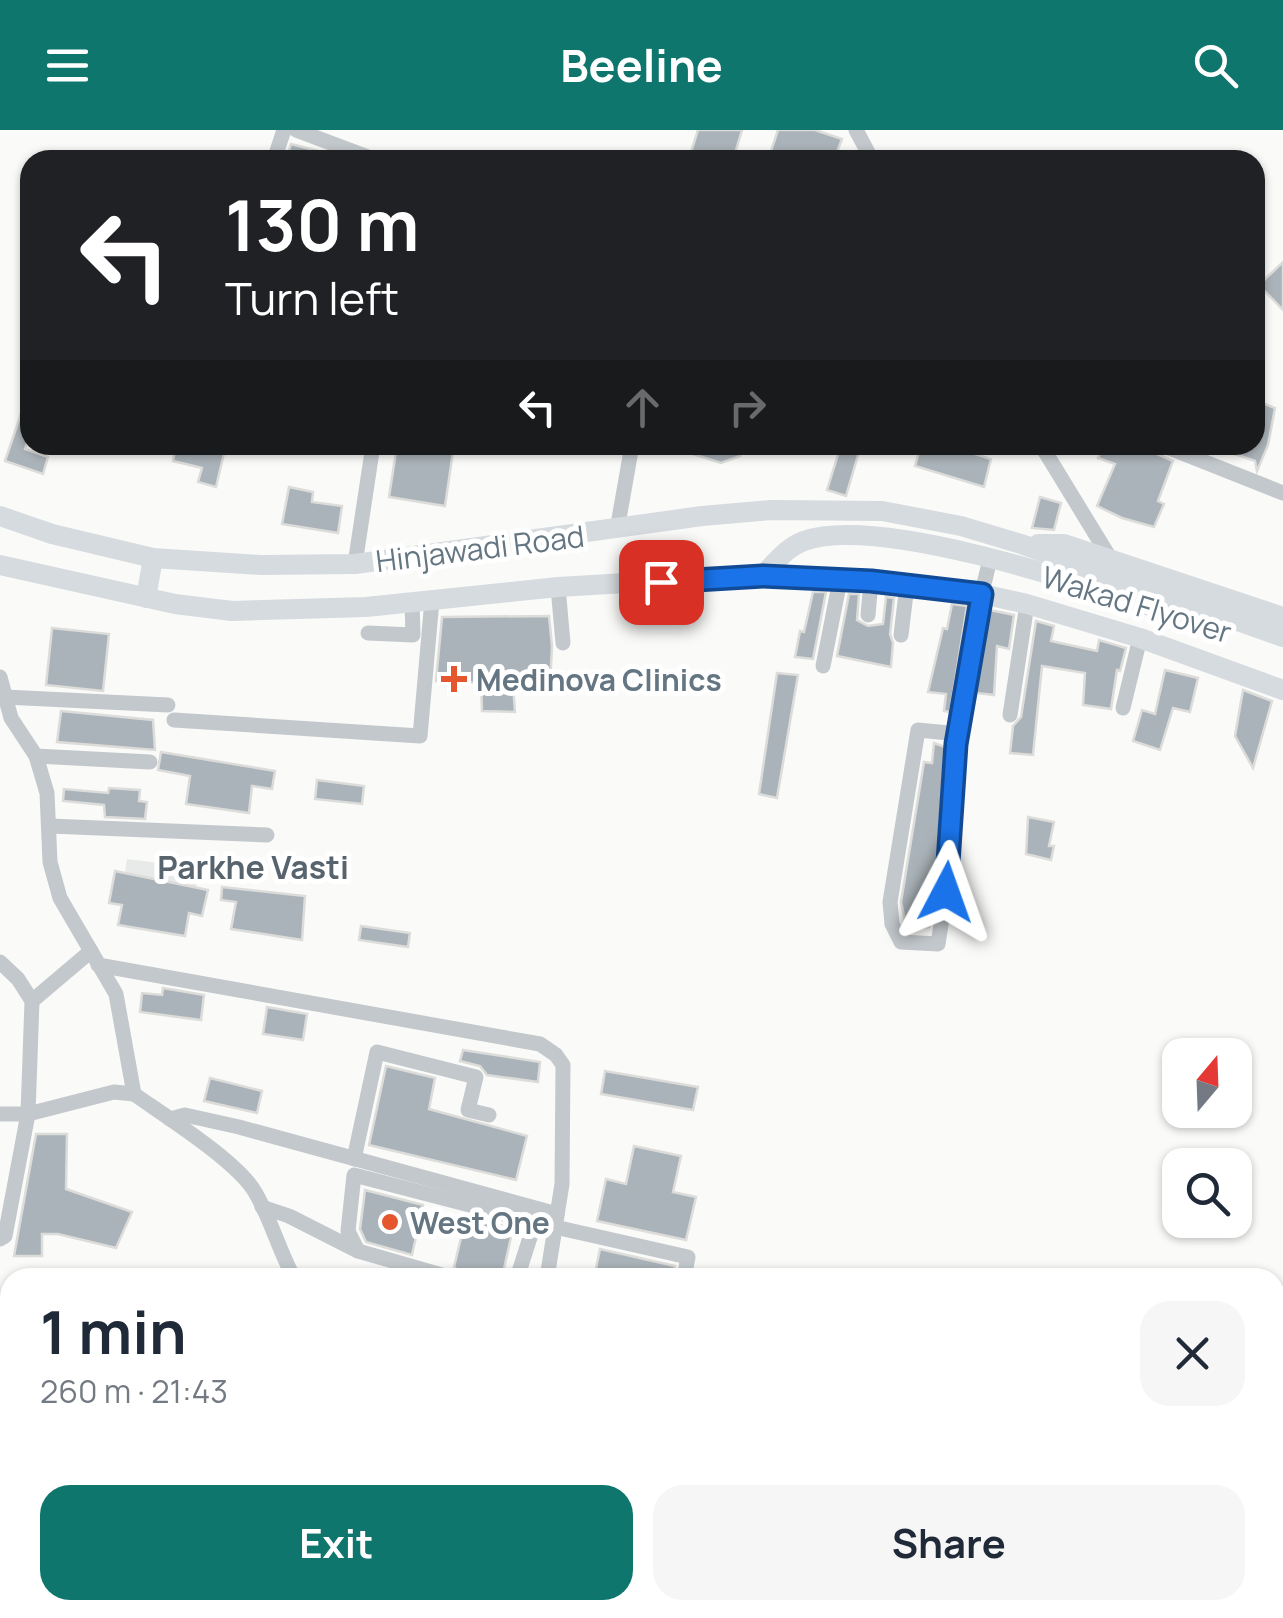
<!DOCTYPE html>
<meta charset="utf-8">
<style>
body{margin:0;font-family:Manrope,sans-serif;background:#f6f6f7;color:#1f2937;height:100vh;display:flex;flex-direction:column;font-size:38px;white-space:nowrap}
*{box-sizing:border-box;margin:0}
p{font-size:32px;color:#747a83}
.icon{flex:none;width:55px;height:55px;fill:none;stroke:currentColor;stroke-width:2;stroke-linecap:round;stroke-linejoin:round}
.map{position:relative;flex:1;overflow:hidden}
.drawer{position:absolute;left:0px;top:1138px;width:1285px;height:352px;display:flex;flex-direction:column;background:#fff;border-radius:30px 30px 0 0;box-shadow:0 2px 8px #0004}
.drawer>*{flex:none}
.guide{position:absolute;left:20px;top:20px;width:1245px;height:305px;border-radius:30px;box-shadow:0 2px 8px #0004;background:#202124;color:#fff;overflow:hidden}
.needle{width:65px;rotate:19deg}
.buttons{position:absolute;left:1162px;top:908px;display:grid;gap:20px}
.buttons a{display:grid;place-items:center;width:90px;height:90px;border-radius:20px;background:#fff;box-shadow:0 2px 8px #0004;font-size:50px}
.pin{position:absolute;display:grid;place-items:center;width:85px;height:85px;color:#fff;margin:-42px;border-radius:20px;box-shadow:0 5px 15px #0006}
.me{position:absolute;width:110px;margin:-55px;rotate:4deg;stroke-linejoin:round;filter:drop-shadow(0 0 8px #0008)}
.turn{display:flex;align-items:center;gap:35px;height:210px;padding:0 40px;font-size:45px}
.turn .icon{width:130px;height:130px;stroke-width:2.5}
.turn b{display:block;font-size:70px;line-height:85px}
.lanes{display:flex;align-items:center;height:95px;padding:0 40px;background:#0003;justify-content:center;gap:50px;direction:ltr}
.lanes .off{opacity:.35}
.round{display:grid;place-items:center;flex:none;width:105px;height:105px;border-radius:30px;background:#f6f6f7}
.head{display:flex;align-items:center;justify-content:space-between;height:170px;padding:0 40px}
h1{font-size:60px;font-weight:700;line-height:75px}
.cta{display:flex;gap:20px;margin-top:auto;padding:20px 40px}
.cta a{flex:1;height:115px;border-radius:30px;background:#0f766e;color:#fff;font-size:40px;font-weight:700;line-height:115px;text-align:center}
.cta a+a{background:#f6f6f7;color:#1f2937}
header{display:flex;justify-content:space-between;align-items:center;height:130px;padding:0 40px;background:#0f766e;color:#fff;font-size:45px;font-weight:700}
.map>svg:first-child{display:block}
.built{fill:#e8e9e9}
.building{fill:#aab3b9;stroke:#dcdcda;stroke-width:2.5}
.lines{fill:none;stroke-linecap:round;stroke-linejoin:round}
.minor{stroke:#c3c8cc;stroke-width:15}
.major{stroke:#d6dbdf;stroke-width:20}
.route-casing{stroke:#114b97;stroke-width:25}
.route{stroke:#1a73e8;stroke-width:18}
.poi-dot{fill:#e4572e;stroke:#fff;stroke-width:4}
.labels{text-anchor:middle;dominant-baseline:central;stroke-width:10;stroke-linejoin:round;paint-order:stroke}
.street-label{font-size:30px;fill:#657683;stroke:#fff}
.poi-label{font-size:30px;font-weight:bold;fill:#657683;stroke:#fff;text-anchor:start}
.neighbourhood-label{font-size:32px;font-weight:bold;fill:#57646e;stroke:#fff}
</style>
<header><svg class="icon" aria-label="menu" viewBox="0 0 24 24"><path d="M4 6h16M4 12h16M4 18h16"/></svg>Beeline<svg class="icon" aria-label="search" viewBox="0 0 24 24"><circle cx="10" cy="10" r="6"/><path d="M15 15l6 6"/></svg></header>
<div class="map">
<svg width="1283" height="1488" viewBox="0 0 1283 1488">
<rect width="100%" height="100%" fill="#fafaf8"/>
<polygon class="built" points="127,729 198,738 196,758 124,749"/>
<g class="building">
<polygon points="698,0 742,0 733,30 717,30 691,22"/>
<polygon points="778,0 815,0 842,9 834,30 768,30"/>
<polygon points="291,14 322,22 344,30 286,30"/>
<polygon points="1283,132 1283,180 1259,155"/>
<polygon points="28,263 30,303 25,319 48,327 43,344 5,331"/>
<polygon points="1255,270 1275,278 1268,315 1257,341 1255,331 1215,317 1255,315"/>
<polygon points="176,315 208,315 225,319 216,357 198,352 202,338 173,331"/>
<polygon points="397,315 454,315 445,376 389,367"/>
<polygon points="674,315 743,315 740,326 721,333 674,318"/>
<polygon points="841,315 861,315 846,366 827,360"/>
<polygon points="921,315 947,315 991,329 984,357 915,336"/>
<polygon points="1104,315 1137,315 1173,331 1158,371 1164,374 1154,397 1122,388 1097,376 1115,334 1098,328"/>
<polygon points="289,357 313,362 312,372 342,376 338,403 282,394"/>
<polygon points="1040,367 1061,373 1054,400 1032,398"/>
<polygon points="813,462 826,462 813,529 795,527 800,501 804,502"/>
<polygon points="849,464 859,464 857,490 868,496 883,494 886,467 894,468 890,504 893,513 891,537 837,526"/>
<polygon points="952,474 967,476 950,582 944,581 946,564 928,562 943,498 947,499"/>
<polygon points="990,480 1014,485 1009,519 997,516 994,565 976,563"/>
<polygon points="549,486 552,516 550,556 513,555 515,582 482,581 481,553 436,551 442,487"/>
<polygon points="1036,491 1054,496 1051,511 1097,521 1099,510 1126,518 1120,541 1117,540 1111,579 1083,575 1085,543 1042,536 1033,625 1010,623 1013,596 1021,587"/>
<polygon points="52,498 109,504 103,561 46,555"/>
<polygon points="1165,540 1198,548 1190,582 1173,578 1160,620 1133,611 1142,580 1155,584"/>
<polygon points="777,543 798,545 777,668 759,664"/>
<polygon points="1243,560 1272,571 1253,638 1235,606"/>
<polygon points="61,581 153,590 155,620 57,612"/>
<polygon points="934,613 945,617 935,761 929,797 907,799 901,772 924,632 932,633"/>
<polygon points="161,622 275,641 272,659 252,656 249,683 186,674 190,646 158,640"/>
<polygon points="317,650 364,656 362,674 315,669"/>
<polygon points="109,658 140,660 139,671 147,672 145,689 105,687 104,675 63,671 64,659 108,663"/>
<polygon points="1028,687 1054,692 1049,716 1054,716 1051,730 1026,724"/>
<polygon points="115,741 208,760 202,786 189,783 185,806 118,795 122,775 109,773"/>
<polygon points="222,757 305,766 302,810 231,799 236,772 221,770"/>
<polygon points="361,796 410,803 408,817 359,810"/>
<polygon points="163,858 204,865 201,890 140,882 142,863 162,865"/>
<polygon points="267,877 307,884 303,910 263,904"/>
<polygon points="463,920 540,932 538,952 487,945 480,936 460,931"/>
<polygon points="386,936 435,948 429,979 527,1006 516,1050 369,1015"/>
<polygon points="605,941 698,957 693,980 601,964"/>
<polygon points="210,948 262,961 257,983 204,971"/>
<polygon points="36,1004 67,1004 66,1059 132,1082 116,1118 58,1104 42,1104 42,1126 14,1126"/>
<polygon points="634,1016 681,1026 673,1062 696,1067 686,1110 597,1091 606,1049 626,1054"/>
<polygon points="365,1060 423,1075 412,1125 366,1112 360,1099"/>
<polygon points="466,1087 513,1098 502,1148 472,1148 463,1145 454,1137"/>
<polygon points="600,1119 675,1136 673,1148 594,1148"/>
</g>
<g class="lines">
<g class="minor">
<polyline points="296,0 376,30"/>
<polyline points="856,0 872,30"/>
<polyline points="274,30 284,0"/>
<polyline points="1041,315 1110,428"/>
<polyline points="1162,315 1283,363"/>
<polyline points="617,400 632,315"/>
<polyline points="355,434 373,315"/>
<polyline points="558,457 563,513"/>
<polyline points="868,485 871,451"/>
<polyline points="368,503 413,505 412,472"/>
<polyline points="901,505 907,455"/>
<polyline points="823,536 840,450"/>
<path d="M0,547l11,41 25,38 11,37 3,69 10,36 56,96 18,100c31,22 103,67 121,98 16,27 24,59 39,86"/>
<polyline points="5,567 168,575"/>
<polyline points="1123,578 1140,508"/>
<polyline points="1010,585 1027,474"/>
<polyline points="174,590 420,606 432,470"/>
<polygon points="918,600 949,603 956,614 946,762 938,814 901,812 892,794 890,772"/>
<polyline points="956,614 979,475 990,429"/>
<polyline points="36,626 150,632"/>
<polyline points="50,696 267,705"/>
<polyline points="0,832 18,849 32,871 28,984 114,962 134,964"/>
<polyline points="98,835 540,914 556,925 563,935 562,1054 547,1148"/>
<polyline points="32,871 91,821"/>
<polyline points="0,984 28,984 5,1106 0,1109"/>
<polyline points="170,989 185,985 239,997 557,1084"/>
<polyline points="354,1029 377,922 476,947 468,980 489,985"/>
<polyline points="262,1077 289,1086 358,1121 452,1148"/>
<polyline points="555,1097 688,1127 684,1148"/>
<polyline points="358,1121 348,1101 354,1045 535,1092 517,1148"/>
<polyline points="0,1295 10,1298"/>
<polyline points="40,1488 43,1480"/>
<polyline points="350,1488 355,1480"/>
<polyline points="490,1488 492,1480"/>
<polyline points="536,1488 538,1480"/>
</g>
<g class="major">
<polyline points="0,386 52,404 153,428 261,435 355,434 702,386 771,380 882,381 961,396 1021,414 1283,507"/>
<polyline points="1038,414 1064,414 1283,487"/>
<polyline points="0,435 175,474 232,481 366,477 558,457 763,445 871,451 982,464 1027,474 1140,508 1283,560"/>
<path d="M763,445c12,-12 24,-28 41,-34 78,-28 300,50 382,77"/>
<polyline points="146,468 153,428"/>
</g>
</g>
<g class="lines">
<g class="route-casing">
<polyline id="route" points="661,452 763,446 871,451 982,464 956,614 946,762"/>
</g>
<use href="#route" class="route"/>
</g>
<g class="poi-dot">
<path d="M449 534h10v10h10v10h-10v10h-10v-10h-10v-10h10z"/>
<circle cx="390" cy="1092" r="10"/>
</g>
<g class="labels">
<g class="street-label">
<text transform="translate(480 418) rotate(-7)">Hinjawadi Road</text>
<text transform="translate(1137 474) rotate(17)">Wakad Flyover</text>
</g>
<g class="poi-label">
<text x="476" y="549">Medinova Clinics</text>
<text x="410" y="1092">West One</text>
</g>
<g class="neighbourhood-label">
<text x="253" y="737">Parkhe Vasti</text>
</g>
</g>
</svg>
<div class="buttons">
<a><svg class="needle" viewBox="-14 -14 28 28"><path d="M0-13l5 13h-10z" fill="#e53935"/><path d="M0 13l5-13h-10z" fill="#747a83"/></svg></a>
<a><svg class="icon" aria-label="search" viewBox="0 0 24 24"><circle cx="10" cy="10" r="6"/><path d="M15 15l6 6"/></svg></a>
</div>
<div class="pin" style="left:661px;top:452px;background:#d93025"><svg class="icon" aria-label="arrive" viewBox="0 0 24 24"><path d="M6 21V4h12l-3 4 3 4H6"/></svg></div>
<svg class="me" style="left:946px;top:762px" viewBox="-20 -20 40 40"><path d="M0-17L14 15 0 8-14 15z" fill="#1a73e8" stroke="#fff" stroke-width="4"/></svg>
<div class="guide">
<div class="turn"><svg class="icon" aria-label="left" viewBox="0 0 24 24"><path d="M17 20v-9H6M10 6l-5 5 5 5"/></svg><div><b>130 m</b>Turn left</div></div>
<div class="lanes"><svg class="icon" aria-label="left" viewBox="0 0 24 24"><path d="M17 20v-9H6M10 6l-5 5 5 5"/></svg><svg class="icon off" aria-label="ahead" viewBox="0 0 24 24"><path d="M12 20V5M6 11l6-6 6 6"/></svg><svg class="icon off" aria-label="right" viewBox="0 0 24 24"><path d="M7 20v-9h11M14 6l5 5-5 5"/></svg></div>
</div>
<section class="drawer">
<div class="head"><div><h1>1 min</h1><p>260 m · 21:43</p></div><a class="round"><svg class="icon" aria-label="close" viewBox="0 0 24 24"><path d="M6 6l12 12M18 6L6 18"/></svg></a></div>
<div class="cta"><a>Exit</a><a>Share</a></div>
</section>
</div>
